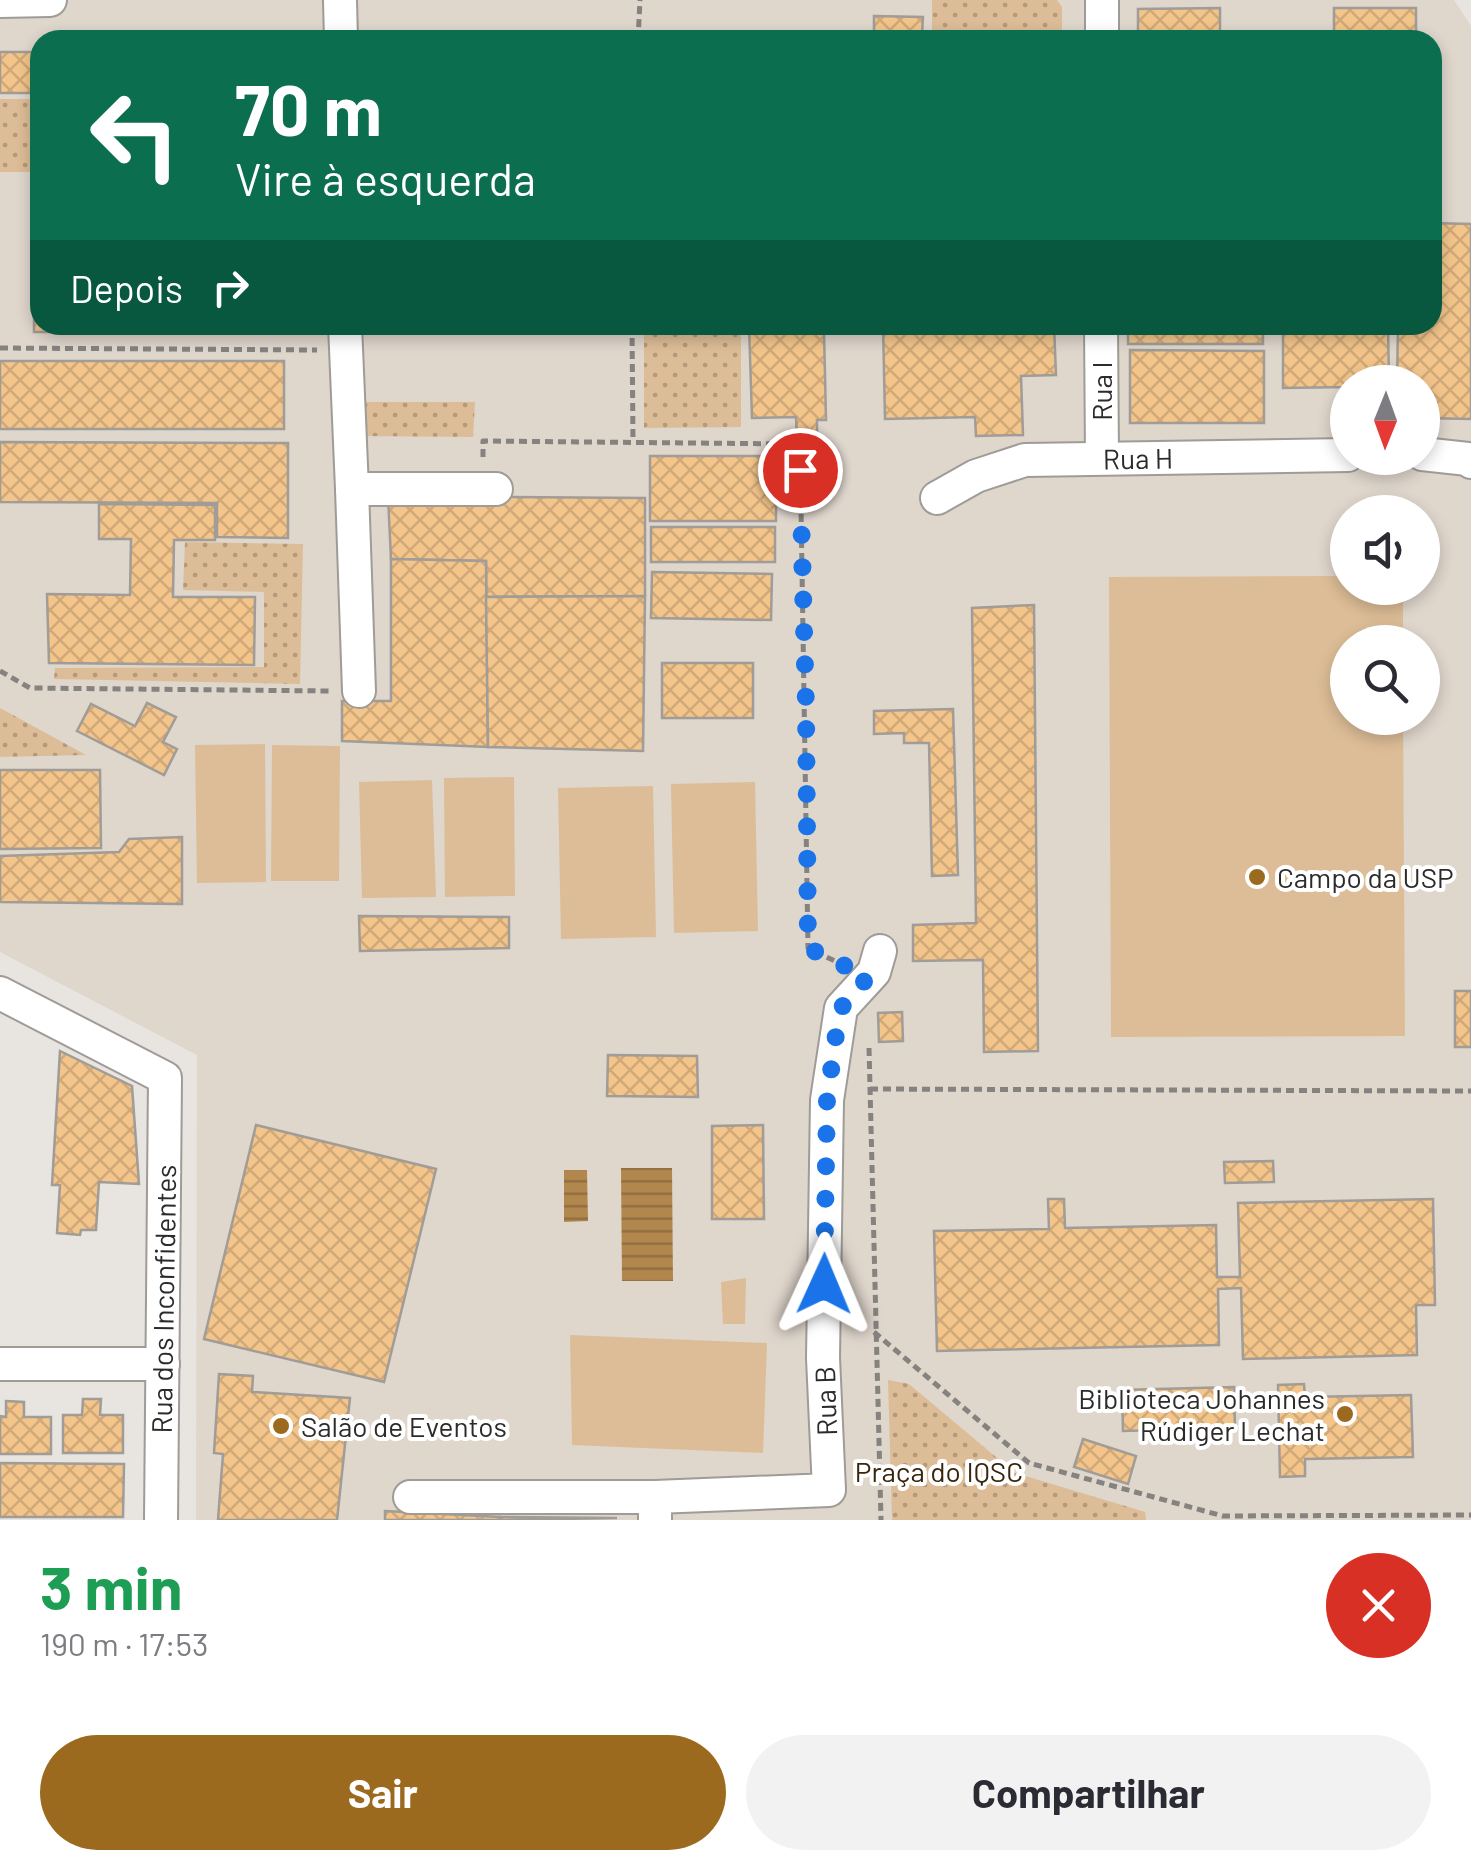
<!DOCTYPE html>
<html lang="pt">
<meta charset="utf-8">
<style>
body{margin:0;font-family:Barlow,sans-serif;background:#f2f2f3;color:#2b2b33;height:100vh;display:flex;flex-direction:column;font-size:38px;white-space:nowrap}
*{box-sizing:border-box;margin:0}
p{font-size:32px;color:#7c7c81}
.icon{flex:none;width:55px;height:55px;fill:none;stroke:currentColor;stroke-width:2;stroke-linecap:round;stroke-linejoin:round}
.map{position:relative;height:1520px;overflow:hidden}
.panel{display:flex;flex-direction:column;background:#fff;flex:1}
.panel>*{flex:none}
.guide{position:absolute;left:30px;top:30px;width:1412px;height:305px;border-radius:30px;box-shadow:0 5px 15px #0003;background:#0b6e4f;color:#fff;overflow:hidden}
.needle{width:65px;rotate:181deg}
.tools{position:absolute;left:1330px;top:365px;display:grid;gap:20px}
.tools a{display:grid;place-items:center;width:110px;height:110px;border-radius:50%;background:#fff;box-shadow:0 5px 15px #0003;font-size:50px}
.pin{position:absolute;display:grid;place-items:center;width:85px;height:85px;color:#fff;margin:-42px;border:5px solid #fff;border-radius:50%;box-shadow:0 2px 10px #0007}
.me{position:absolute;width:110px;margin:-55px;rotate:1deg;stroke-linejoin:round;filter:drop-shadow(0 0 8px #0008)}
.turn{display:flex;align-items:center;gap:35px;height:210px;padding:0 40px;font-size:45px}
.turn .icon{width:130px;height:130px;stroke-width:2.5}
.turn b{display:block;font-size:70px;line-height:85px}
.then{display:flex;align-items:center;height:95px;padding:0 40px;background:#0003;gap:20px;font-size:38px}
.round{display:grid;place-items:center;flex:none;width:105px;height:105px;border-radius:52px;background:#f2f2f3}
.headline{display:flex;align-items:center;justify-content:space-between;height:170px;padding:0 40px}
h1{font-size:60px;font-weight:700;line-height:75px;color:#1e9e55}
.button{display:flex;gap:20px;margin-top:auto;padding:20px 40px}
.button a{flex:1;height:115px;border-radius:60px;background:#9b6a1e;color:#fff;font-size:40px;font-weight:700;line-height:115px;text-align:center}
.button a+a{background:#f2f2f3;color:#2b2b33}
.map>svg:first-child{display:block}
.built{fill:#dfd6cc;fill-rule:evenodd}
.green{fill:url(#green-dots)}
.pitch{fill:#ddbd97}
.water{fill:url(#water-rules)}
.building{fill:url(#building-cross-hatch);stroke:#a09c97;stroke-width:2.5}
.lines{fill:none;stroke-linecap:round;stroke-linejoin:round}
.minor-casing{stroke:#9f9b97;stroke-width:36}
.path{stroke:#85827f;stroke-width:5;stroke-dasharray:8 5;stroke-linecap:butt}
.minor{stroke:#fff;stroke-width:32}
.route{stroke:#1a73e8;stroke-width:18;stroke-dasharray:0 32.4}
.poi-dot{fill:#9b6a1e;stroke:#fff;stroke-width:4}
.labels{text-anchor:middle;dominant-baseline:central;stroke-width:8;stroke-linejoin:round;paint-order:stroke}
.street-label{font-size:28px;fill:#2d2b2a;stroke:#fff}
.poi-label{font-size:28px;fill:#2d2b2a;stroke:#fff;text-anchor:start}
.park-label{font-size:28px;fill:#38250b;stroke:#fff}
</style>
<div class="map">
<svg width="1471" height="1520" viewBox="0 0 1471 1520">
<defs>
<pattern id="green-dots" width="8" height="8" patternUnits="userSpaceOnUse" patternTransform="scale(2.5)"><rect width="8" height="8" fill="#ddbd97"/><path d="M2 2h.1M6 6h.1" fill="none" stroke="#b49a7b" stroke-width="1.8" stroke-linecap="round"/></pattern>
<pattern id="water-rules" width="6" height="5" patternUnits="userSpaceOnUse" patternTransform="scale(2.5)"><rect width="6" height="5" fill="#b2874e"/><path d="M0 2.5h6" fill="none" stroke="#916f41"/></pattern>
<pattern id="building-cross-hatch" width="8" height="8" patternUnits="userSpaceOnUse" patternTransform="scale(2.5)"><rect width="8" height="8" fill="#f3c58b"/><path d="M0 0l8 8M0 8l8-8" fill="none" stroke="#d1a978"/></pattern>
</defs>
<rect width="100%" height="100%" fill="#e8e4df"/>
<path class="built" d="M0,0h1454l17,26v1494h-1275l1,-465 -197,-103zM40,40h1392v285h-1392zM1348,382h74v76h-74zM1348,512h74v76h-74zM1348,642h74v76h-74z"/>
<g class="green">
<polygon points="932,0 1057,0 1062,7 1062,39 932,39"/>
<rect x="0" y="99" width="40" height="73"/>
<polygon points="644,325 741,325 741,427 644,428"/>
<polygon points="344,402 475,402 473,437 358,436"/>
<polygon points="185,542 303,544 300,684 54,679 55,668 264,667 264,592 183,590"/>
<polygon points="0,708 86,755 0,757"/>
<polygon points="888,1380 909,1384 1015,1473 1145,1512 1146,1520 892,1520"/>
</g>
<g class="pitch">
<polygon points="1347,576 1348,588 1403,588 1403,642 1348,642 1348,718 1403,718 1405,1036 1111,1037 1109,577"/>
<polygon points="265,744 266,882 197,883 195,745"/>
<polygon points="272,745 340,746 339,881 271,881"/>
<polygon points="514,777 515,896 445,897 444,778"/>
<polygon points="432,780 436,897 362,898 359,782"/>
<polygon points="755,782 758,931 674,933 671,784"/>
<polygon points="653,786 656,937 561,939 558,788"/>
<polygon points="746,1278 745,1324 723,1324 721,1282"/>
<polygon points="570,1335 767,1343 763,1453 572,1445"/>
</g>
<g class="water">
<polygon points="621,1168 672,1168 673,1281 622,1281"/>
<polygon points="564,1170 587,1170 588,1221 564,1222"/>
</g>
<g class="building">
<polygon points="1220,8 1220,40 1138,40 1138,9"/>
<rect x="1334" y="8" width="82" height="32"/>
<polygon points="874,16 923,17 922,35 916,35 916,40 882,40 882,34 874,34"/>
<rect x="0" y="52" width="40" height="41"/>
<polygon points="34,201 40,201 40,325 137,325 137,332 34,332"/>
<polygon points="1432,223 1471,224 1471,419 1422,418 1422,382 1397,382 1398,325 1432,325"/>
<rect x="201" y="325" width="84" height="7"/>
<polygon points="749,325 859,325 859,330 824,331 826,420 817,420 817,439 797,440 796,417 752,418"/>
<polygon points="883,325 1054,325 1056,375 1021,376 1023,435 976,436 975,417 885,419"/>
<rect x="1128" y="325" width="135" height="19"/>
<polygon points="1292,325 1331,325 1332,333 1368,333 1368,325 1388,325 1389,382 1348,382 1348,387 1283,388 1283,333 1292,333"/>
<polygon points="1130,350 1264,351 1264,423 1130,423"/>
<rect x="0" y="361" width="284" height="68"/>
<polygon points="0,442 288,443 288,538 217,537 217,503 0,502"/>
<rect x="650" y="456" width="126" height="65"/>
<polygon points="388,496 645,498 645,596 486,597 486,561 391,559"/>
<polygon points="99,504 215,505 215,540 174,540 173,597 255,597 254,665 49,663 47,594 130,595 131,539 99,539"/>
<rect x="651" y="527" width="124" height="35"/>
<polygon points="391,559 486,561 488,747 342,741 342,701 391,701"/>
<polygon points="652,572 772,574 771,620 651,618"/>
<polygon points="645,596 643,751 488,747 486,597"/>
<polygon points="1034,605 1038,1051 984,1052 983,960 913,961 913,925 976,923 972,608"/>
<rect x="662" y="663" width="91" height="55"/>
<polygon points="147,703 176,717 163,742 177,749 164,775 77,731 91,704 135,726"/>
<polygon points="953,709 958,875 932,876 929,743 904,743 904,733 874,734 874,711"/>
<polygon points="0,770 100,770 101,848 0,849"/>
<polygon points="182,837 182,904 0,902 0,856 119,852 129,839"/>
<polygon points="359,916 509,917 509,948 360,951"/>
<rect x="1455" y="991" width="16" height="56"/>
<polygon points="902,1012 903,1041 879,1042 878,1013"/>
<polygon points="60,1051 132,1086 139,1184 99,1182 96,1230 81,1230 80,1235 57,1233 60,1185 52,1185"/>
<polygon points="608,1055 697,1056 698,1097 607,1096"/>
<polygon points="256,1125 436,1169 384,1382 204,1339"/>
<polygon points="763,1125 764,1219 712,1219 712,1126"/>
<polygon points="1273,1161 1274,1182 1225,1183 1224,1162"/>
<polygon points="1048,1199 1064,1199 1065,1228 1216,1225 1217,1277 1240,1277 1238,1203 1433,1199 1435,1305 1416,1305 1417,1355 1243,1359 1241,1288 1218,1289 1219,1345 937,1351 934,1231 1049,1229"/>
<polygon points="219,1374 253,1376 252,1392 350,1398 337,1520 218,1520 223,1454 214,1453"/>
<polygon points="1304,1384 1305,1397 1411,1395 1413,1457 1305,1459 1305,1476 1280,1477 1278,1385"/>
<polygon points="1234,1387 1235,1428 1123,1431 1122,1390"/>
<polygon points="83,1399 101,1399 100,1415 123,1415 123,1453 63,1453 63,1415 82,1415"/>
<polygon points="6,1401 24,1402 24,1417 51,1417 51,1454 0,1454 0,1416 6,1417"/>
<polygon points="1083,1439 1136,1456 1128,1484 1074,1467"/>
<polygon points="0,1463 124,1464 123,1517 0,1517"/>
<polygon points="385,1511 500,1517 500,1520 385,1520"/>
<polygon points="500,1517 617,1518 500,1520"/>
</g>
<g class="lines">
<g class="minor-casing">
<g id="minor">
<polyline points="340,0 341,40"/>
<polyline points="0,1 50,0"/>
<polyline points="1102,40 1102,0"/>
<polyline points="345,325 352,489 496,489"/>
<polyline points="1101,325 1102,458"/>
<polyline points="1422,454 1468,459 1471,462"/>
<polyline points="352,489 359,691"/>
<polyline points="937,498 976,476 1025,460 1348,455"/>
<polyline points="0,993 165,1078 161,1520"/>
<polyline points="0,1364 163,1364"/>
<polyline points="410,1497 655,1497"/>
<polyline points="655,1520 655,1497 829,1490 823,1358 827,1100 841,1008 874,972 880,951"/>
</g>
</g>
<g class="path">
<polyline points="638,40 640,0"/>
<polyline points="632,325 633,441"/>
<polyline points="0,348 317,350"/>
<polyline points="483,457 483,441 800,444 808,948 841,964"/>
<polyline points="0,671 30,688 331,691"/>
<polyline points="869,1048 881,1520"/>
<polyline points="870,1089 1471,1091"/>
<polyline points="874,1332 1029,1463 1223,1516 1471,1515"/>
</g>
<use href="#minor" class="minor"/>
</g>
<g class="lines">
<polyline class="route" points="800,470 806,707 808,948 868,977 841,1008 838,1020 827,1100 824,1284"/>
</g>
<g class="poi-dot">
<circle cx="1257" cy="877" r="10"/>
<circle cx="1345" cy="1414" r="10"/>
<circle cx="281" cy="1426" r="10"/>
</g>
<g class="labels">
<g class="street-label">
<text transform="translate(1101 391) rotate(-90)">Rua I</text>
<text transform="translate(1138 458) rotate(-1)">Rua H</text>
<text transform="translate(163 1299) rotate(-89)">Rua dos Inconfidentes</text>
<text transform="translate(825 1401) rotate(-92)">Rua B</text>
</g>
<g class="poi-label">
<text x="1277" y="877">Campo da USP</text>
<text x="1325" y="1398" text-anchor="end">Biblioteca Johannes<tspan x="1325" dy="32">Rúdiger Lechat</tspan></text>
<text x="301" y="1426">Salão de Eventos</text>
</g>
<g class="park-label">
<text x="939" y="1471">Praça do IQSC</text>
</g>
</g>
</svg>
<div class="tools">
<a><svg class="needle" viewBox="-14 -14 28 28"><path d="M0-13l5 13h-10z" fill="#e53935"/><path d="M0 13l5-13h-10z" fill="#7c7c81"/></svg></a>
<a><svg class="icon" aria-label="sound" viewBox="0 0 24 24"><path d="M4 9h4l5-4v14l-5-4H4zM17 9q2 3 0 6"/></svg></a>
<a><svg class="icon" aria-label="search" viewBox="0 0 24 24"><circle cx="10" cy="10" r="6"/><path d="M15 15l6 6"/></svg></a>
</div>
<div class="pin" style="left:800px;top:470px;background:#d93025"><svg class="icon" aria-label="arrive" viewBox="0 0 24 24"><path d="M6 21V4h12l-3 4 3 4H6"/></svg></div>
<svg class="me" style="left:824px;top:1284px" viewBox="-20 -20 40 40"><path d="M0-17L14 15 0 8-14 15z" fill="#1a73e8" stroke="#fff" stroke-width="4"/></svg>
<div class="guide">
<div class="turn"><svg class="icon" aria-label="left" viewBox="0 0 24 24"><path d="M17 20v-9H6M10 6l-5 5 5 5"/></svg><div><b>70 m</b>Vire à esquerda</div></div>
<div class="then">Depois<svg class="icon" aria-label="right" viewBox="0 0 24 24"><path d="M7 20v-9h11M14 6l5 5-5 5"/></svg></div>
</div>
</div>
<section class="panel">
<div class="headline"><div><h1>3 min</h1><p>190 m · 17:53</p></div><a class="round" style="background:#d93025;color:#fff"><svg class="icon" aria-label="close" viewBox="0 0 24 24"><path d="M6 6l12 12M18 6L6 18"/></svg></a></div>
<div class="button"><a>Sair</a><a>Compartilhar</a></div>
</section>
